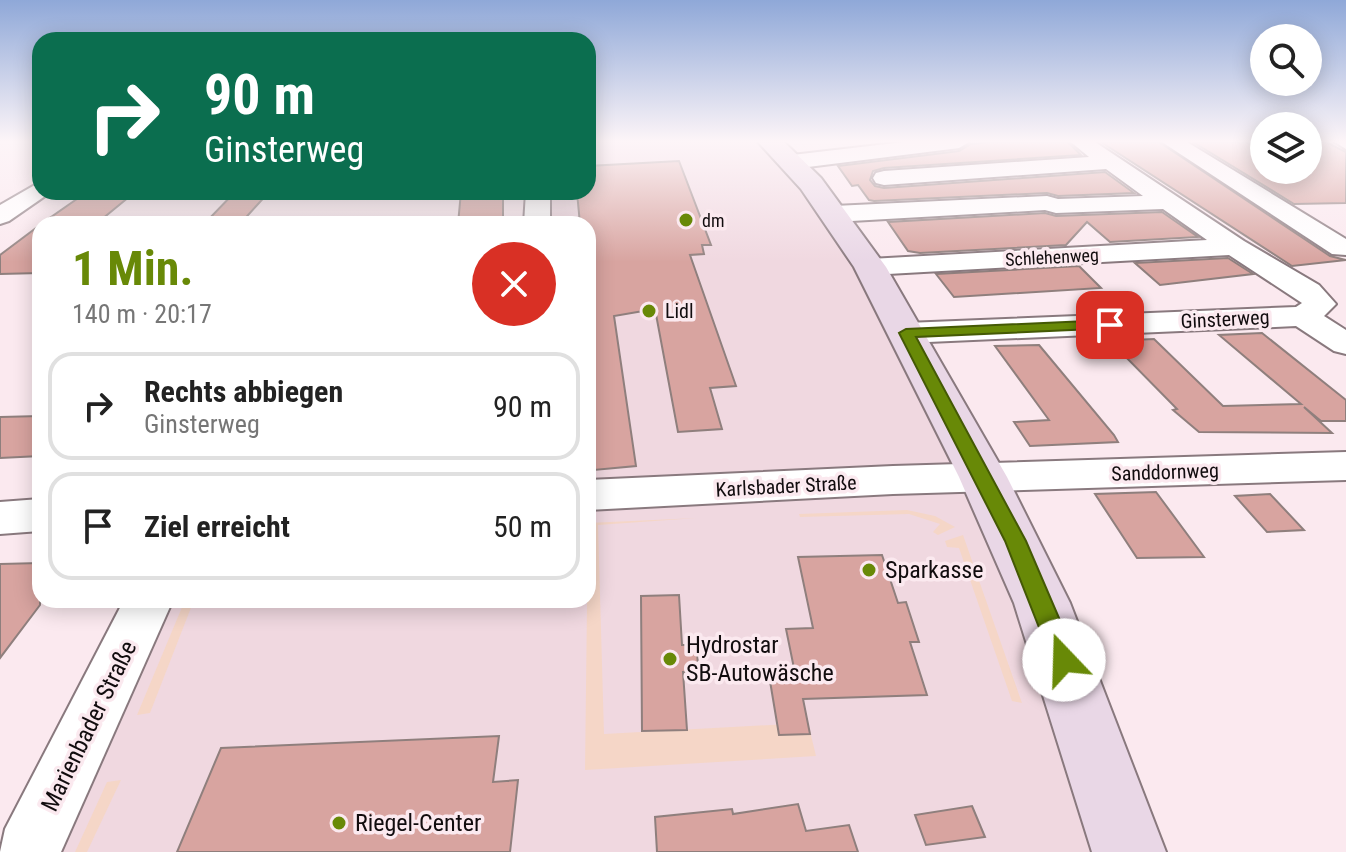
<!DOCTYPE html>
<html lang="de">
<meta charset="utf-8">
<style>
body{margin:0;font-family:"Roboto Condensed",sans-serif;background:#f6f6f6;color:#222;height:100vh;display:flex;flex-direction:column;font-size:30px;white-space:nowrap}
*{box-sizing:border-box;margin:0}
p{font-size:26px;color:#767676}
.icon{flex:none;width:44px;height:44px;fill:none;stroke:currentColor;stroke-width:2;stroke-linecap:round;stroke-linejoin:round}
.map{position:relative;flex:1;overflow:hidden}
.sheet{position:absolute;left:32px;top:216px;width:564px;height:392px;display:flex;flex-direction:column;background:#fff;border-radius:24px;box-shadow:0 4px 20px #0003}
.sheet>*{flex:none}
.banner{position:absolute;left:32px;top:32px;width:564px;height:168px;border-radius:24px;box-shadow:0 4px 20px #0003;background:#0b6e4f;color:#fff;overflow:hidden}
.buttons{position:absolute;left:1250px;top:24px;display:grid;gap:16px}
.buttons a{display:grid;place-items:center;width:72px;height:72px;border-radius:50%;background:#fff;box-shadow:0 4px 20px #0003;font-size:40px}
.pin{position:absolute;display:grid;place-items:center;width:68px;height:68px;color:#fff;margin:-34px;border-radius:16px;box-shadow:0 4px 12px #0006}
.me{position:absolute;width:88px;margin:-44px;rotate:339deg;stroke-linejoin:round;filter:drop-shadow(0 0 6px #0008)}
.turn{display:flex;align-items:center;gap:28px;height:168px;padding:0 40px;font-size:36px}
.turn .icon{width:104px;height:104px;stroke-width:2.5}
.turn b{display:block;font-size:56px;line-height:68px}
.round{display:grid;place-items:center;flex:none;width:84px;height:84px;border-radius:42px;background:#f6f6f6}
.head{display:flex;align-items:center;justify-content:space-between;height:136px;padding:0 40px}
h1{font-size:48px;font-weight:700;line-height:60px;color:#688907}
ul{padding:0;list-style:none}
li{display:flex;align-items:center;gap:24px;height:108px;margin:0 16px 12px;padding:0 24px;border:4px solid #e0e0e0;border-radius:24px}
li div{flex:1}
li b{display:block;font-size:30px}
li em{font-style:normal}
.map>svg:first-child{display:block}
.built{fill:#f0d8e0}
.green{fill:#f5d6c7}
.building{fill:#d8a4a0;stroke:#8f7f7d;stroke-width:2}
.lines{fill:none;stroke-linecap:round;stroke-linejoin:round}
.street-casing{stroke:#89797e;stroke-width:4}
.secondary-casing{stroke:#89797e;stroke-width:4}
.street{fill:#fff;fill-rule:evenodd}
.secondary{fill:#e9d7e6;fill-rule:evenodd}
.route{fill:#688907;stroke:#445905;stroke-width:2}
.poi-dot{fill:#688907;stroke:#fbe9ef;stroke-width:3}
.labels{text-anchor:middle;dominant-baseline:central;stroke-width:7;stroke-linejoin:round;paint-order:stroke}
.far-poi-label{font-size:18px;fill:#110c0e;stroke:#fbe9ef;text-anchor:start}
.far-street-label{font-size:18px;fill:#110c0e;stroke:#fbe9ef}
.poi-label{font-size:20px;fill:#110c0e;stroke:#fbe9ef;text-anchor:start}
.street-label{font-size:20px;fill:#110c0e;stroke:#fbe9ef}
.near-poi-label{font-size:24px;fill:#110c0e;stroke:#fbe9ef;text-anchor:start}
.near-street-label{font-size:24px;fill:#110c0e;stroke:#fbe9ef}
</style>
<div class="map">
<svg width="1346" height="852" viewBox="0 0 1346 852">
<rect width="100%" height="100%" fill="#fbe9ef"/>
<polygon class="built" points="588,142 770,142 870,267 1129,852 28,852 149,600 588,600 588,224 537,224 538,192 588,192"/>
<g class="green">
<polygon points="907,510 935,516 955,527 938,535 933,532 940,524 909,514 800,517 799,514"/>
<polygon points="697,518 598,525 604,734 808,723 816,756 585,770 588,523"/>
<polygon points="963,535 1022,703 1012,701 959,548 947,547 945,541"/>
<polygon points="185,600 194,600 150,713 137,715"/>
<polygon points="121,780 87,852 75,852 107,782"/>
</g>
<g class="building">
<polygon points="989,142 1068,142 1081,155 884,168 873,171 870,180 875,186 884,188 1105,172 1134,193 1058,196 1047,193 874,201 869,200 858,185 852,186 838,166 959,151 971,144"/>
<polygon points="1101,142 1159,142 1330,256 1346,260 1292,266"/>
<polygon points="1193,142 1246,142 1264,150 1264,170 1308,170 1308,142 1326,142 1346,152 1346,203 1294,204"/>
<polygon points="679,161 711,245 702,245 704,254 690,255 736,386 710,388 722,429 678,432 655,309 614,316 636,466 594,470 588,379 588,224 580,224 577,192 588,192 588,166"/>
<polygon points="87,192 135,192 96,224 41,224"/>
<polygon points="235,192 269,192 240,224 204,224"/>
<polygon points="461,192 503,192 503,224 458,224"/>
<polygon points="1162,212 1198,237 1110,242 1087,222 1066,245 920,253 908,251 888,222 1045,213 1056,216"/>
<polygon points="40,225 40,273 0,274 0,255"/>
<polygon points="1228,258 1253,274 1160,285 1135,263"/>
<polygon points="1079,266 1101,288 954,297 936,274"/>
<polygon points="1262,333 1346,400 1346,421 1321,421 1304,407 1332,433 1199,432 1173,410 1177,409 1110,341 1154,339 1223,406 1301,404 1219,335"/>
<polygon points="1039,345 1114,435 1118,442 1030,446 1014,422 1049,420 995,346"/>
<polygon points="40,416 40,456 0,458 0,417"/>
<polygon points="1156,492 1204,557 1137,558 1095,494"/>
<polygon points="1270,494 1304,530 1267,532 1235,496"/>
<polygon points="882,555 898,603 906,602 919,642 910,642 927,695 803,699 810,734 779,735 770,681 797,683 786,629 813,628 798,557"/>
<polygon points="40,563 40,605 0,658 0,564"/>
<polygon points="679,595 682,645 697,645 698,671 683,672 687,730 642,731 641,596"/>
<polygon points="499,736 493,782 518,780 510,852 177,852 221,748"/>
<polygon points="798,804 806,831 849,825 858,852 657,852 655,817 732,809 733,814"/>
<polygon points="972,806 985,837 926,845 915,815"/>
</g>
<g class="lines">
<g class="street-casing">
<g id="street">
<polygon points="904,142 969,142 959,148 792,169 781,162 792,155"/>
<polygon points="1071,142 1095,142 1244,241 1319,285 1336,304 1324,316 1346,330 1346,354 1334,351 1296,326 906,343 895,340 890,333 895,326 906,323 1296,307 1302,303 1229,255 870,275 860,273 856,267 860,261 870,259 1207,240 1163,209 1056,213 1045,210 834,222 825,219 821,214 825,209 834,206 1047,196 1058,199 1143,196 1106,169 884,185 876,183 873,178 876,173 884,171 1089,157"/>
<polygon points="1162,142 1187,142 1346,239 1346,255 1332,254"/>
<polygon points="1335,142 1346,142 1346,149"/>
<polygon points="40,182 40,192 50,192 48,194 9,221 0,224 0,205"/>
<polygon points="526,192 550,192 550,224 524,224"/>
<polygon points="1346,452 1346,480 893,494 588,510 588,480 893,466"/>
<polygon points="40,499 40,531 0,534 0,502"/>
<polygon points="124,600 173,600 61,852 0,852 5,829"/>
</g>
</g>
<g class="secondary-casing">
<polygon id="secondary" points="758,142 784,142 821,178 886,267 1007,477 1070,603 1166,852 1092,852 1014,603 959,477 854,267 801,189"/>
</g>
<use href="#street" class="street"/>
<use href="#secondary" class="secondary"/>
</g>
<linearGradient id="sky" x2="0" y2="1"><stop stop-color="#8fa8d8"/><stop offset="0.54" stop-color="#fdf5f8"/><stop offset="1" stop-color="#fdf5f8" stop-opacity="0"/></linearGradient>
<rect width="1346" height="262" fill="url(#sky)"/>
<polygon class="route" points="1110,320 1115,321 1115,328 916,337 1026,541 1077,660 1073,668 1064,671 1055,668 1005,541 899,333 906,329"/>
<g class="poi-dot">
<circle cx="686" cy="220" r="8"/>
<circle cx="649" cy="311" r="8"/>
<circle cx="869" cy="570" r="8"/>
<circle cx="670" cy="659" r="8"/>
<circle cx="339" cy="823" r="8"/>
</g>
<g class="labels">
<g class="far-poi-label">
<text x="702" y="220">dm</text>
</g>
<g class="far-street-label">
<text transform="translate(1052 257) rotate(-3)">Schlehenweg</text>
</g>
<g class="poi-label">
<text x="665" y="311">Lidl</text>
</g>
<g class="street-label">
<text transform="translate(1225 319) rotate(-3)">Ginsterweg</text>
<text transform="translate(1165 472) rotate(-2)">Sanddornweg</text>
<text transform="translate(786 486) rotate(-3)">Karlsbader Straße</text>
</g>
<g class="near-poi-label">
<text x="885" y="570">Sparkasse</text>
<text x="686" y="645">Hydrostar<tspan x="686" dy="28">SB-Autowäsche</tspan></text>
<text x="355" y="823">Riegel-Center</text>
</g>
<g class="near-street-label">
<text transform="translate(89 726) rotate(-64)">Marienbader Straße</text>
</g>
</g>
</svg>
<div class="buttons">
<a><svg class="icon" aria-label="search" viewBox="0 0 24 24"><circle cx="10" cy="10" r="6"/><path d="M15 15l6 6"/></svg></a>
<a><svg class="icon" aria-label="layers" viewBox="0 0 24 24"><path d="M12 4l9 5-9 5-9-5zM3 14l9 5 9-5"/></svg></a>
</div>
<div class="pin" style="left:1110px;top:325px;background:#d93025"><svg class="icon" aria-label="arrive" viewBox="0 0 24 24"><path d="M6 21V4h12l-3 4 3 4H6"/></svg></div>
<svg class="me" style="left:1064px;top:660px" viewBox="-20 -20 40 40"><circle r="19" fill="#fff"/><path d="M0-13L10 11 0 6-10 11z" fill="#688907"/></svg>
<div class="banner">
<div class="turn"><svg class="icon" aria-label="right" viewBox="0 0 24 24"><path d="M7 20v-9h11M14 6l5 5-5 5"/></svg><div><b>90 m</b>Ginsterweg</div></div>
</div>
<section class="sheet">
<div class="head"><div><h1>1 Min.</h1><p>140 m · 20:17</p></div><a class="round" style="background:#d93025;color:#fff"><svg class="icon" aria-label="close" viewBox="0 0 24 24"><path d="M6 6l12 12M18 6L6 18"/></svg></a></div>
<ul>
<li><svg class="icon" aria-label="right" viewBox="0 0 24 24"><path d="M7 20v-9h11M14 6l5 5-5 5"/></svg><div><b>Rechts abbiegen</b><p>Ginsterweg</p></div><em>90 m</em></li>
<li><svg class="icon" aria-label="arrive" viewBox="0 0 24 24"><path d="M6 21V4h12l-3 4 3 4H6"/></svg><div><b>Ziel erreicht</b></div><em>50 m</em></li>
</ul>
</section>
</div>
